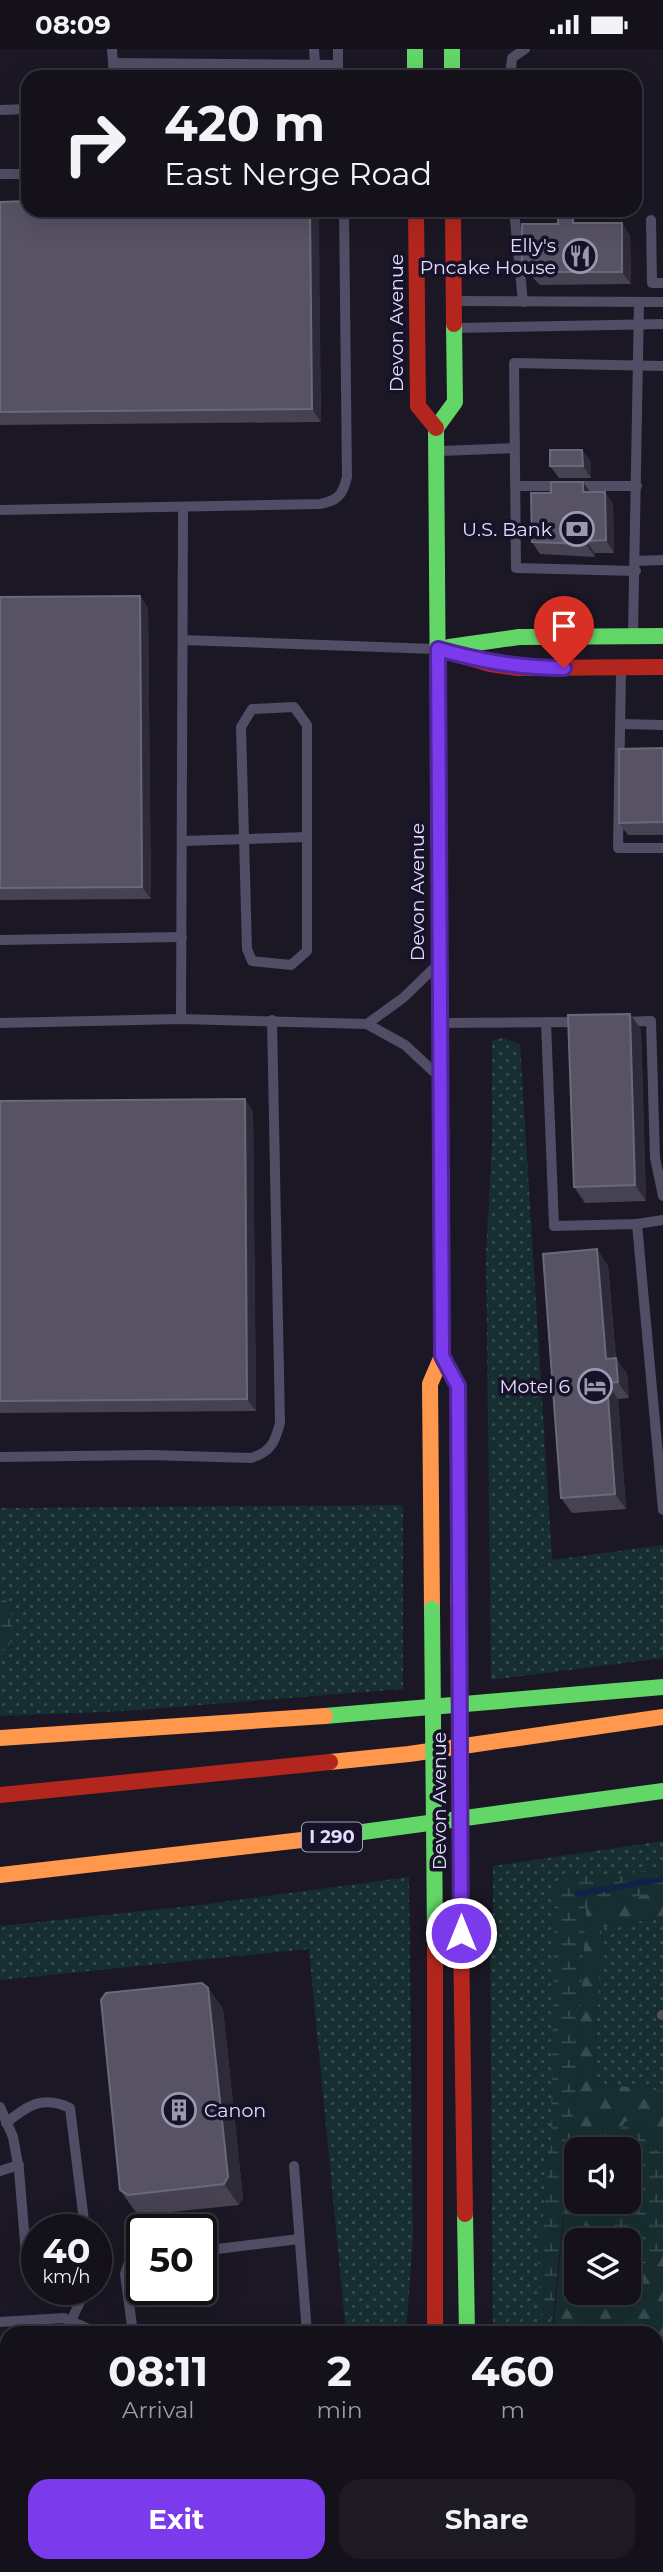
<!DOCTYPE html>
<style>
body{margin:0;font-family:Montserrat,sans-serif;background:#1d1a24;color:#f1f3f6;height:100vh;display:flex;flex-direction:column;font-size:26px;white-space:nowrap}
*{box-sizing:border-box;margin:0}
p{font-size:23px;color:#9d9da3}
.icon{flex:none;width:38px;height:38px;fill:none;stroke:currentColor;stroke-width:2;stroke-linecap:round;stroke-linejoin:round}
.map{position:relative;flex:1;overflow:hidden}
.sheet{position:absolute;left:0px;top:2277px;width:663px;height:247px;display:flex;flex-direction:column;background:#14111b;border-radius:21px 21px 0 0;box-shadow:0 7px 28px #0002,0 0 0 2px #33313a}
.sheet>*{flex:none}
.hud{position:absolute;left:21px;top:21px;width:621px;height:147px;border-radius:21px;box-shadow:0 7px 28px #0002,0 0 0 2px #33313a;background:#14111b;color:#f1f3f6;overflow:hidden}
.tools{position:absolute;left:564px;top:2088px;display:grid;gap:14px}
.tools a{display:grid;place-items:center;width:77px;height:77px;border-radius:14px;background:#14111b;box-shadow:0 7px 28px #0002,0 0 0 2px #33313a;font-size:35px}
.speed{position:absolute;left:21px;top:2165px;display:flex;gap:14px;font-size:35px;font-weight:700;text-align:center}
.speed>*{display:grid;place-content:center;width:91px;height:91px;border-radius:50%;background:#14111b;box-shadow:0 7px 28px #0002,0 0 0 2px #33313a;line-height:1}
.speed small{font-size:18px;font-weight:400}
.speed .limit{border:4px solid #111;border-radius:10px;background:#fff;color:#111}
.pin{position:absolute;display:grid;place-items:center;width:60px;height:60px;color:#fff;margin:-72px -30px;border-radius:50% 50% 50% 0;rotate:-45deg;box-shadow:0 0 7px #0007}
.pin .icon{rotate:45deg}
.me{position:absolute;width:77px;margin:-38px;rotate:0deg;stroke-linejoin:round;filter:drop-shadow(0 0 5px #0008)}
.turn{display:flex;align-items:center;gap:24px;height:147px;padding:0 28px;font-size:32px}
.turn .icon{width:91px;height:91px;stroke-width:2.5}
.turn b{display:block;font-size:49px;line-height:60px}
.eta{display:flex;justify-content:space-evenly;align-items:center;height:119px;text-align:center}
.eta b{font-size:42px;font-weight:700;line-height:49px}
.button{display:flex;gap:14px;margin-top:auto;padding:14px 28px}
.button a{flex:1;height:80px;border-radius:21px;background:#7c3aed;color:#fff;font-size:28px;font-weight:700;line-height:80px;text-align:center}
.button a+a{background:#1d1a24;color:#f1f3f6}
.status{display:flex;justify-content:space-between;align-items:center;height:49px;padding:0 35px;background:#14111b;direction:ltr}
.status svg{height:19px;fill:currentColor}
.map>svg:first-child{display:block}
.grass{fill:url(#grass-dots)}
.forest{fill:url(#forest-firs)}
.wetland{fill:url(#wetland-marsh)}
.water{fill:#112247}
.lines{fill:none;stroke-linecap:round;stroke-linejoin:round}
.stream{stroke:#112247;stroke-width:6}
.lane{stroke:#504d64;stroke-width:10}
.fast{stroke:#63d668;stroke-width:16}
.slow{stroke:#ff974d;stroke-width:16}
.jam{stroke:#b3261e;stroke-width:16}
.fast-bridge{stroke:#63d668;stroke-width:16}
.jam-bridge{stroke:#b3261e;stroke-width:16}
.wall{fill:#464252}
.shaded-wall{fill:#2e2a38}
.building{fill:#575264;stroke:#6c687c;stroke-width:2}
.route-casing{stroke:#51269a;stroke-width:18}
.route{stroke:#7c3aed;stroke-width:12}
.labels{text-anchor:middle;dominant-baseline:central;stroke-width:7;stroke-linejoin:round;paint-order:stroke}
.shield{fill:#181229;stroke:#a5a0bd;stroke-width:2}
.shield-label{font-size:18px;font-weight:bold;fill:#e2ddfd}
.poi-label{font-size:19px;fill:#e2ddfd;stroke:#181229;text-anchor:end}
.street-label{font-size:19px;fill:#e2ddfd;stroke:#181229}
</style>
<div class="status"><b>08:09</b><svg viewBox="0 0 49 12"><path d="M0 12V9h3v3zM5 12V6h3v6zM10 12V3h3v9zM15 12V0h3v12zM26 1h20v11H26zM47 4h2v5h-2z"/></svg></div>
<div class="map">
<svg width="663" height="2523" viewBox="0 0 663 2523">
<defs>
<pattern id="grass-dots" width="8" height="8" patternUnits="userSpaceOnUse" patternTransform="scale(1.75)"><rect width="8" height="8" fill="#172e31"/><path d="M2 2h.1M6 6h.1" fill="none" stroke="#384c50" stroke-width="1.8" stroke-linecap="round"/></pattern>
<pattern id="forest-firs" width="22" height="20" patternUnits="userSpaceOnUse" patternTransform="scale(1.75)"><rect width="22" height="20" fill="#172e31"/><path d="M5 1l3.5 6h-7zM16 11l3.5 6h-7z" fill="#384c50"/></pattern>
<pattern id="wetland-marsh" width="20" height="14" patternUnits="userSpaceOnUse" patternTransform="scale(1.75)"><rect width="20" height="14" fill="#172e31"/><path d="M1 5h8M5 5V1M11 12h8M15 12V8" fill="none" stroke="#384c50"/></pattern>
</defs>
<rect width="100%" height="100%" fill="#1b1724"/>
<g class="grass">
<polygon points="503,989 520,995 552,1511 663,1496 663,1609 491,1631 486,1204 492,1097 492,991"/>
<polygon points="403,1456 403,1640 125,1662 0,1667 0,1459"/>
<polygon points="663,1792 663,1819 600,1829 567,1824 551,2094 538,2212 541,2264 553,2271 553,2284 493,2284 490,1881 493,1880 493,1817"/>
<polygon points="409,1828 413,2189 406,2284 346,2284 309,1900 0,1931 0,1877 200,1856"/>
<polygon points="663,1868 663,2042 593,2034 602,1879"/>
</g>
<polygon class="forest" points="663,1842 663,1868 602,1879 593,2034 663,2042 663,2105 656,2101 643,2076 626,2072 607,2100 576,2100 576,2152 606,2153 618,2191 576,2191 576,2244 628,2244 628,2205 643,2215 656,2213 663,2202 663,2523 546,2523 546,2517 656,2516 656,2284 553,2284 576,2035 586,1858"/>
<g class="wetland">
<path d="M0,1545c15,12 13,33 10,50l-10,9z"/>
<polygon points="663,1819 663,1842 586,1858 576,2035 553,2271 541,2264 538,2212 551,2094 555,1843 567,1824 600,1829"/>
<polygon points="626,2072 643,2076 656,2101 663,2105 663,2202 656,2213 642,2215 628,2205 628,2191 618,2191 606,2153 628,2152 628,2100 607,2100"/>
</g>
<polygon class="water" points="656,2310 663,2312 663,2473 656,2473"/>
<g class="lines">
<polyline class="stream" points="577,1845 663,1830"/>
<g class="lane">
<polyline points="112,0 114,28"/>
<polyline points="314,0 315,15"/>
<polyline points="338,0 338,28"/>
<polyline points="113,14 338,16"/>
<polyline points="510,28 512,9 525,0"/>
<polyline points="0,61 28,60"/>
<polyline points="0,125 28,125"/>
<polyline points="514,161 523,253"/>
<polyline points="651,171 652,234 663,234"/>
<polyline points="456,252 663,253"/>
<polyline points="456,279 663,275"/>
<polyline points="441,402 515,399"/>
<polyline points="516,437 637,437"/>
<path d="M0,461l320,-6c18,-3 23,-10 27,-27l-3,-267"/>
<polyline points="636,512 663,511"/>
<polyline points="636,522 516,519 514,314 663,317"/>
<polyline points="633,586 639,253"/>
<polyline points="183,591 435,600"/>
<polyline points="621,623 618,799 663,799"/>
<polygon points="294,658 307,676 307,902 291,916 252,912 247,900 241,678 252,660"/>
<polyline points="622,675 663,676"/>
<polyline points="182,792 307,788"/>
<polyline points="0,891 182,888"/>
<polyline points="181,970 183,459"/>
<polyline points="546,973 554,1177 637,1175 663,1461"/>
<polyline points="623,973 651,972 655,1109 663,1147"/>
<polyline points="0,974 181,970 367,975 405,996 433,1022"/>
<polyline points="441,974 583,973"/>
<polyline points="367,975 403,949 433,920"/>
<polyline points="637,1175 663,1171"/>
<path d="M0,1408l150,-2 101,3c20,-6 24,-16 29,-35l-8,-403"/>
<polyline points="662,1966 663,1966"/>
<polyline points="0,2058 13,2088 19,2121 27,2217 37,2216"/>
<path d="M6,2074c22,-18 37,-28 64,-15l15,121"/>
<polyline points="294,2117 307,2284"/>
<polyline points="0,2122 19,2116"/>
<polyline points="201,2202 299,2190"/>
<polyline points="71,2272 86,2240"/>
<polyline points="0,2273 64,2269 98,2284"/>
<polyline points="133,2284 125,2225 130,2210 142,2209"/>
</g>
<g class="fast">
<polyline points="415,0 415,28"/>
<polyline points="452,0 452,28"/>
<polyline points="449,598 519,588 663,587"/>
<polyline points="440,942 436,379 455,353 454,275"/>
<polyline points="325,1667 663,1638"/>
<polyline points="319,1789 663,1742"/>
<polyline points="465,2165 467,2284"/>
<polyline points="433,2516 433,2523"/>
<polyline points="471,2516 471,2523"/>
</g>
<g class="slow">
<polyline points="442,1307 458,1337 458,1556"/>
<polyline points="432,1560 430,1335 442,1307 442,1253"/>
<polyline points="0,1689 325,1667"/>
<polyline points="330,1713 409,1705 663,1668"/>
<polyline points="0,1826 319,1789"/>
</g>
<g class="jam">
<polyline points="416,161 418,357 436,379"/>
<polyline points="453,161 454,275"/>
<polyline points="438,600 490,615 518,619 663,618"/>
<polyline points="440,942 442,1253"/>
<polyline points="0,1746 330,1713"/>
<polyline points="461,1884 465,2165"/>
<polyline points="435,1887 435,2284"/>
</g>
<polyline class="fast-bridge" points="432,1560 435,1887"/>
<polyline class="jam-bridge" points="458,1556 461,1884"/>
</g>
<g class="wall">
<polygon points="0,153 28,161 318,161 321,373 0,376"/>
<polygon points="576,174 630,186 631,235 540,236 530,226 522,214 558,175"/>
<polygon points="582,401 591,413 591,429 559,429 550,417"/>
<polygon points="590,443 605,443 613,455 614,504 595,504 595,508 540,505 532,493"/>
<polygon points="140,547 148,559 151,850 0,851 0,548"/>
<polygon points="663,699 663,786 628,786 619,774"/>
<polygon points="641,980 646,1152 585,1154 574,1138"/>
<polygon points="0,1052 253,1062 256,1362 0,1364"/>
<polygon points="608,1216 616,1309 627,1325 629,1349 618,1350 626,1460 572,1464 561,1449"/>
<polygon points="208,1939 223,1960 243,2149 239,2156 142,2166 135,2162 120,2141"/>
</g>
<g class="shaded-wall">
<polygon points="310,161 319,162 321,373 312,360"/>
<polygon points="622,174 630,186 631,235 622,223"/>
<polygon points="582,401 591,413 591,429 583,417"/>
<polygon points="583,433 592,445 583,443"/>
<polygon points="605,443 613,455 614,504 606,491"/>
<polygon points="586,492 595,504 595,508 586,495"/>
<polygon points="140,547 148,559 151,850 142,838"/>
<polygon points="630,965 641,980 646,1152 635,1136"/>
<polygon points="245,1050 253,1062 256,1362 247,1350"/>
<polygon points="597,1200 608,1216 617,1326 606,1310"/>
<polygon points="616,1309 627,1325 629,1349 618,1333"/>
<polygon points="607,1334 618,1350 626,1460 615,1445"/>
<polygon points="208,1939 223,1960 243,2149 239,2156 224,2135"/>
</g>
<g class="building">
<polygon points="28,152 28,161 310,161 312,360 0,363 0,153"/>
<polygon points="558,169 573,169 573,174 622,174 622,223 532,223 522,214 522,175 558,175"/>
<polygon points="550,401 582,401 583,417 550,417"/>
<polygon points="551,433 583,433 583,443 605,443 606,491 586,492 586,495 532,493 531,444 551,444"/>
<polygon points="140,547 142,838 0,839 0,548"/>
<polygon points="663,699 663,773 619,774 619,700"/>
<polygon points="630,965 635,1136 574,1138 568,966"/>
<polygon points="245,1050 247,1350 0,1352 0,1052"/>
<polygon points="597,1200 606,1310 616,1309 618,1333 607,1334 615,1445 561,1449 543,1205"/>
<polygon points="202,1934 208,1939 228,2128 224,2135 128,2146 120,2141 101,1951 106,1944"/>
</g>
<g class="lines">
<g class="route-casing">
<path id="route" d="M461,1884l-3,-547 -16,-30 -4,-707c43,12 81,19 126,19"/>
</g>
<use href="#route" class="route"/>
</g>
<defs>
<g id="restaurant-ring" transform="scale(1.75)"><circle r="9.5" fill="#181229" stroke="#9c98b1" stroke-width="1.5"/><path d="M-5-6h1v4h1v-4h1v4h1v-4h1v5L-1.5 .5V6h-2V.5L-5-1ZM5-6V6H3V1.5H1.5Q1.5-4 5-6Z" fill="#9c98b1"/></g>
<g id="bank-ring" transform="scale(1.75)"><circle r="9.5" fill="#181229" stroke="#9c98b1" stroke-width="1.5"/><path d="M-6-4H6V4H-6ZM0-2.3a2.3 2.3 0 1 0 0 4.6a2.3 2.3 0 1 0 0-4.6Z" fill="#9c98b1"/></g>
<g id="hotel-ring" transform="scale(1.75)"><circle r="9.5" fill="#181229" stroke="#9c98b1" stroke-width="1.5"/><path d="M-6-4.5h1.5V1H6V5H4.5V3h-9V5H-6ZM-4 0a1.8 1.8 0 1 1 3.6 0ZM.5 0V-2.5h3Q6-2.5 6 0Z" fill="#9c98b1"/></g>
<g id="building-ring" transform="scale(1.75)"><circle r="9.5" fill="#181229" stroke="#9c98b1" stroke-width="1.5"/><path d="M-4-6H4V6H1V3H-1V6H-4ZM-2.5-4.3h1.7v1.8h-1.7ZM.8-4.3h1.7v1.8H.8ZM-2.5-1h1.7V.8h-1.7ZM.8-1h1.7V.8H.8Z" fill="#9c98b1"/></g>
</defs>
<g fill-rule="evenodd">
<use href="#restaurant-ring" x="580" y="207"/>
<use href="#bank-ring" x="577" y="480"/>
<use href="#hotel-ring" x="595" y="1337"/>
<use href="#building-ring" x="179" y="2061"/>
</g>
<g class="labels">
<rect class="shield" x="302" y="1773.5" width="60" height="29" rx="5"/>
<g class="shield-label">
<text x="332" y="1788">I 290</text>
</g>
<g class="poi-label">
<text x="556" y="196">Elly's<tspan x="556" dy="22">Pncake House</tspan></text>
<text x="552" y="480">U.S. Bank</text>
<text x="570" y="1337">Motel 6</text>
<text x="204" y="2061" text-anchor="start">Canon</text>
</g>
<g class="street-label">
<text transform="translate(396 274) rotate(-90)">Devon Avenue</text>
<text transform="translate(417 843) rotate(-90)">Devon Avenue</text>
<text transform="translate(439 1752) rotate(-90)">Devon Avenue</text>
</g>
</g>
</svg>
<div class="tools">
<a><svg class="icon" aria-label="sound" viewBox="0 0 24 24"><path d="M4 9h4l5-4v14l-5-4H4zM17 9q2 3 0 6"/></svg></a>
<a><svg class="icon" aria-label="layers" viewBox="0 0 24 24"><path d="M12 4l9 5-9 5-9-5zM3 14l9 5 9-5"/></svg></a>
</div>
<div class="speed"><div>40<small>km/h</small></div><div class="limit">50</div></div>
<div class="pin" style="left:564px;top:619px;background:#d93025"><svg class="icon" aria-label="arrive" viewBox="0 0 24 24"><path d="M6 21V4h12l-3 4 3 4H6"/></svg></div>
<svg class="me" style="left:461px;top:1884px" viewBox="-20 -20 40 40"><circle r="17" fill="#7c3aed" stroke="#fff" stroke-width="3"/><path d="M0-11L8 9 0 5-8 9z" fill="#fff"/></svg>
<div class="hud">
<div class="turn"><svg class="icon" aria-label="right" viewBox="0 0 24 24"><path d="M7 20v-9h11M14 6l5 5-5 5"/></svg><div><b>420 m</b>East Nerge Road</div></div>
</div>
<section class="sheet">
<div class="eta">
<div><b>08:11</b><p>Arrival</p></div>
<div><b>2</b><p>min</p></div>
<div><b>460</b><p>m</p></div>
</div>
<div class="button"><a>Exit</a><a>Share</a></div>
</section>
</div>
